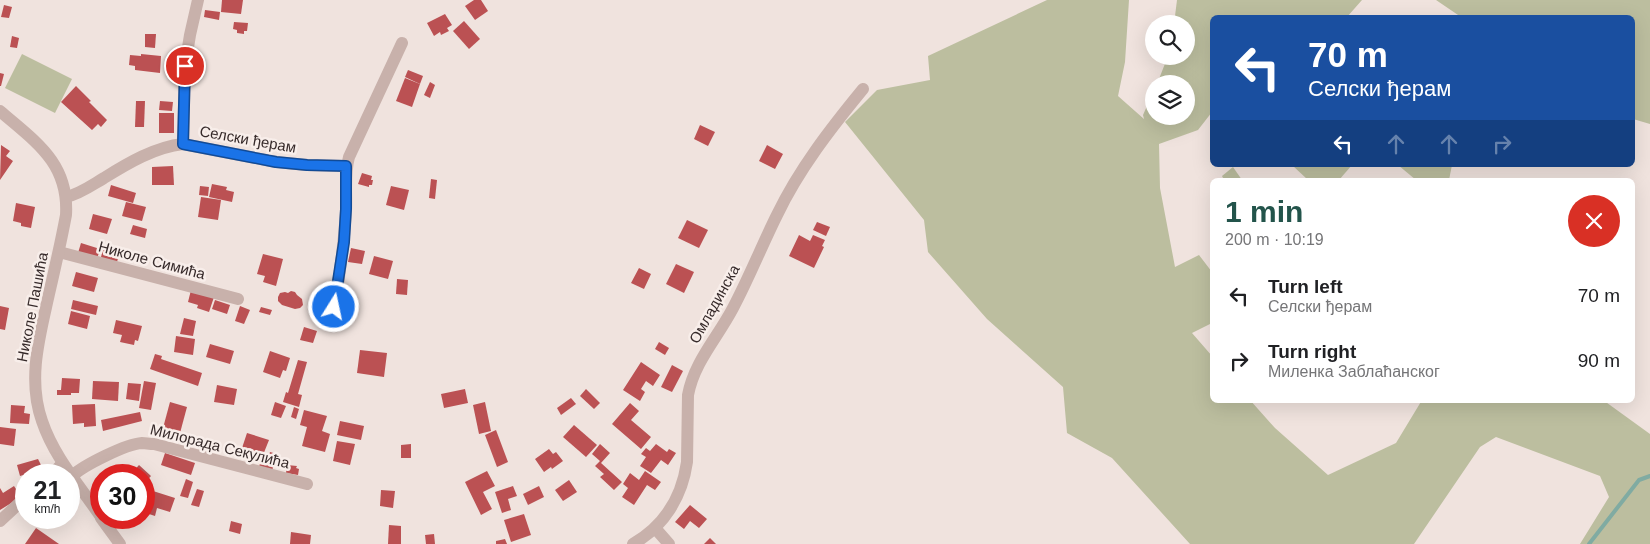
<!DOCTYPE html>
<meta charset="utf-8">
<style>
body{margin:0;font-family:Helvetica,sans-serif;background:#f2f2f2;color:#202124;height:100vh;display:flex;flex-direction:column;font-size:19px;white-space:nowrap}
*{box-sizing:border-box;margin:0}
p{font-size:16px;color:#757577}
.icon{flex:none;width:28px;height:28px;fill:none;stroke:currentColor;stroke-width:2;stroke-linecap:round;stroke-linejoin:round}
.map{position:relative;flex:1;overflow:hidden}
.details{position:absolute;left:1210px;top:178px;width:425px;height:225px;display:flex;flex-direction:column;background:#fff;border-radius:8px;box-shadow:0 5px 20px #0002}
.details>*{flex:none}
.hud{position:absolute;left:1210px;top:15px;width:425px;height:152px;border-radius:8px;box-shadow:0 5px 20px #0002;background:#1a4fa0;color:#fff;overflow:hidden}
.tools{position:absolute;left:1145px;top:15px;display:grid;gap:10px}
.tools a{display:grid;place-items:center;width:50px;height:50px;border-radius:50%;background:#fff;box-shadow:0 5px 20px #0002;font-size:25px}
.speed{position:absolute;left:15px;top:464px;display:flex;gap:10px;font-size:25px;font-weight:700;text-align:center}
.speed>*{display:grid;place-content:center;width:65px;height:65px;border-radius:50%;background:#fff;box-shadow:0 5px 20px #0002;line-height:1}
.speed small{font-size:12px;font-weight:400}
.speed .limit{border:8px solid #d22;background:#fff;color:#111}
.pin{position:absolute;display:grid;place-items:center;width:42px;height:42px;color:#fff;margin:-21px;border:2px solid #fff;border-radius:50%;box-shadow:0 1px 5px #0007}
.me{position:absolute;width:55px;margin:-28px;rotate:10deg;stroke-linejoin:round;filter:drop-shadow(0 0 4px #0008)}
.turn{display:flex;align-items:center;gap:18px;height:105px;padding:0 15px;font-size:22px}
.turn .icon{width:65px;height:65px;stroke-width:2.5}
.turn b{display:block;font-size:35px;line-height:42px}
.lanes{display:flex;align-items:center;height:48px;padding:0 15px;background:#0003;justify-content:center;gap:25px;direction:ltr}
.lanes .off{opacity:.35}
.round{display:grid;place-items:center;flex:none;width:52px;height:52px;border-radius:26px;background:#f2f2f2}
.summary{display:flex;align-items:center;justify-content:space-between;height:85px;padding:0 15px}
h1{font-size:30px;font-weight:600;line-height:38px;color:#23544b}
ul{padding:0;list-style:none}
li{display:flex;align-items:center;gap:15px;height:65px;padding:0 15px}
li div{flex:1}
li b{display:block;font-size:19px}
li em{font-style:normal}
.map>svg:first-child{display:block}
.green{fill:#bcbe9f}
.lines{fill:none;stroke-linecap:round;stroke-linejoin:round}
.stream{stroke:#80aba2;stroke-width:4}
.building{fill:#bb5153}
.minor{stroke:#c8b1ab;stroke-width:12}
.tertiary{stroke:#c8b1ab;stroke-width:12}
.route-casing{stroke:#114b97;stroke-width:12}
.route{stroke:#1a73e8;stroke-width:9}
.labels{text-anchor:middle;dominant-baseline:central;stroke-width:5;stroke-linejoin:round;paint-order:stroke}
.street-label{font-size:15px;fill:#362a2a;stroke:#f8eeea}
</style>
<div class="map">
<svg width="1650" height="544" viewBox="0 0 1650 544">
<rect width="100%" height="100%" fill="#f0e3de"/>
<g class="green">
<polygon points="1047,0 1129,0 1125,62 1118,96 1144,119 1143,115 1154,90 1154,116 1186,116 1186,84 1157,84 1168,56 1186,56 1186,24 1174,24 1177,0 1362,0 1347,17 1212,18 1212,112 1198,130 1159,144 1160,188 1175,267 1199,255 1212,272 1212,323 1192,333 1212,356 1212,400 1250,400 1275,428 1328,475 1396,443 1422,400 1603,400 1650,434 1650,544 1580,544 1609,497 1600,476 1496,437 1480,447 1414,544 1190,544 1112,458 1067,433 1063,387 987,319 928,252 924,220 845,122 877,90 930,80 928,56"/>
<polygon points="1436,0 1650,0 1650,124 1633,119 1632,18 1461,17"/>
<polygon points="22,54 72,79 55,113 5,88"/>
<polygon points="1292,165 1352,165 1339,180 1308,180"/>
<polygon points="1398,165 1452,165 1449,180 1416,180"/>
<polygon points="1233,167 1242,180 1224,180 1222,176"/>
</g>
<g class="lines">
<polyline class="stream" points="1589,544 1639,480 1650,476"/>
</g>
<g class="building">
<polygon points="222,0 243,0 241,14 221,12"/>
<polygon points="474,0 481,0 488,11 475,20 465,6"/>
<polygon points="4,5 12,7 9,18 1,17"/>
<polygon points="205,10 220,12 219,20 204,17"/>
<polygon points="445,14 452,25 447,28 449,31 441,35 440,32 434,36 427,23"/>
<polygon points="464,21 480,39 469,49 453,31"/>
<polygon points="234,22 248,23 247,31 244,31 244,34 237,33 237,30 233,29"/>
<polygon points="145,34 156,34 155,48 145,47"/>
<polygon points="12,36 19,38 17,48 10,47"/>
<polygon points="141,54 161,56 160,73 135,70 135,66 129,65 130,55 141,56"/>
<polygon points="408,70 423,76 420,84 405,77"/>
<polygon points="0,73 4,74 1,86 0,86"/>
<polygon points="405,78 420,84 412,107 396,101"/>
<polygon points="430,82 435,85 430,98 424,95"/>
<polygon points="76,86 91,101 89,102 107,120 101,127 98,124 92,130 61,102"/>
<polygon points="136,101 145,101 144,127 135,127"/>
<polygon points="160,101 173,102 172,111 159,110"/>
<rect x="159" y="113" width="15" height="20"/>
<polygon points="700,125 715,132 708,146 694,139"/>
<polygon points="1,145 10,151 6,156 13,161 0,180"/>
<polygon points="767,145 783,154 775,169 759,161"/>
<polygon points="173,166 174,185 152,185 152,167"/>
<polygon points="362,173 372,176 371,180 373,180 372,185 369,185 369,187 358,184"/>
<polygon points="431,179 437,180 435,199 429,198"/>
<polygon points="212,184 227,187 226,190 234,192 232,202 209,197"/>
<polygon points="111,185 136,193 133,203 108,196"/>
<polygon points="200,186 209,187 208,196 199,195"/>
<polygon points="391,186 409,190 404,210 386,205"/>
<polygon points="201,197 221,200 218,220 198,217"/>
<polygon points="126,202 146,207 142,221 122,216"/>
<polygon points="16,203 35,207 31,228 21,226 21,223 13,221"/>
<polygon points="93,214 112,219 107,234 89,229"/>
<polygon points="687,220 708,230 699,248 678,238"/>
<polygon points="817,222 830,227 826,236 813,230"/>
<polygon points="133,225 147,229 145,238 130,234"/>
<polygon points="799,235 810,241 813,235 825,240 822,246 824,247 814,268 789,256"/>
<polygon points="81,243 100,249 97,259 78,253"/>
<polygon points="104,247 120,252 116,265 100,260"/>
<polygon points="351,248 365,251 362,264 348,262"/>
<polygon points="263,254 283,259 276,286 263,282 265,276 257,274"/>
<polygon points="374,256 393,261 388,279 369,274"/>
<polygon points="676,264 694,272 684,293 666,284"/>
<polygon points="639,268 651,274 644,289 631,283"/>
<polygon points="76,272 98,278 94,292 72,286"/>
<polygon points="397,279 408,280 407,295 396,294"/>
<polygon points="191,290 214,297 209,312 197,308 198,305 188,302"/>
<polygon points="291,291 295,292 297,295 302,299 303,305 300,308 295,309 282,305 278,301 278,297 280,293 285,292 288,293"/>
<polygon points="73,300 98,306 96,315 71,309"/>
<polygon points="215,300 230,305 227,314 212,309"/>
<polygon points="0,306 9,308 5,330 0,329"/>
<polygon points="240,306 250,310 244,324 235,321"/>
<polygon points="261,307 272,310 270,315 259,312"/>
<polygon points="71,311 90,316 87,329 68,324"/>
<polygon points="184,318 196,321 193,336 180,334"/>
<polygon points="116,320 142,326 138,341 135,340 134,345 120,342 122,335 113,333"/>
<polygon points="304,327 317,331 313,343 300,340"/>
<polygon points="176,336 195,339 193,355 174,352"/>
<polygon points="659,342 669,348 665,355 655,349"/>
<polygon points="210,344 234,351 230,364 206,357"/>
<polygon points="360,350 387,353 384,377 357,373"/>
<polygon points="270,351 290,358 286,371 283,370 280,378 263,372"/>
<polygon points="155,354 162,356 161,359 202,373 198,386 150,369"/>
<polygon points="298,360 307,362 298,394 302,395 299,407 283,402 286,392 288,393"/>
<polygon points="641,362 660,375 653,386 646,381 641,389 645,392 640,401 623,390"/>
<polygon points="672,365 683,371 672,392 661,387"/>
<polygon points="62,378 80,379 79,393 71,393 71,395 57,395 57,390 61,390"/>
<polygon points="93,381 119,382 118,401 92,399"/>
<polygon points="144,381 156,383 151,410 139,408"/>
<polygon points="128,383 141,384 139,401 126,399"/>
<polygon points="217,385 237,389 234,405 214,402"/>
<polygon points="465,389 468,403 444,408 441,394"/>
<polygon points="586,389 600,403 594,409 580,396"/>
<polygon points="571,398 576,404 561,415 557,408"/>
<polygon points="170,402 187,407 180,433 163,428"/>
<polygon points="275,402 286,406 281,418 271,415"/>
<polygon points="485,402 491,431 479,434 473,405"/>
<polygon points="630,403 639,411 631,420 651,437 641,449 612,424"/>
<polygon points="95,404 96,426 84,427 84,423 73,424 72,405"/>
<polygon points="11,405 25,406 24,413 30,414 29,424 10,423"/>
<polygon points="294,407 299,409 296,419 291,417"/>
<polygon points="304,410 327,416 322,431 330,434 325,452 302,446 307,427 300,425"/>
<polygon points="140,412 142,421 103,431 101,420"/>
<polygon points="340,421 364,426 361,440 337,435"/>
<polygon points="574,425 597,445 586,457 563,437"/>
<polygon points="0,427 16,429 14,446 0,444"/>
<polygon points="496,430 508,462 497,467 485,435"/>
<polygon points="247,433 269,440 263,455 242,448"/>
<polygon points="337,441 355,444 350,465 333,461"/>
<polygon points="411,444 411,458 401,458 401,445"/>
<polygon points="600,444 610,453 601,463 622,482 614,490 600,477 604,474 595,466 600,461 592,454"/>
<polygon points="656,444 667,452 669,449 676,453 668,465 661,460 651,473 640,466 646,457 641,454 646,448 650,451"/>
<polygon points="549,449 553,454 556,452 563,461 552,469 551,467 544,472 535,459"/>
<polygon points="270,452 277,454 272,471 259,467 261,460 267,461"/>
<polygon points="165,453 195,463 191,475 161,465"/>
<polygon points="38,459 43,469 20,476 17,465"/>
<polygon points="139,465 151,476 144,484 144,475 130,475"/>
<polygon points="287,465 297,466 296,468 299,469 298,475 286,473"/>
<polygon points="487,471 495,486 483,492 492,509 481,515 465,482"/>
<polygon points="645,471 661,482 655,490 647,485 634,505 622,497 628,488 623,484 630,473 639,480"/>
<polygon points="186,479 193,482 188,498 180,496"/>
<polygon points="569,480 577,492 563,501 555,490"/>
<polygon points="14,486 21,497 0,510 0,488 3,493"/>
<polygon points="513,486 517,496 508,499 511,510 502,513 495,492"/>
<polygon points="539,486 544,497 528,505 523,494"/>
<polygon points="197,489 204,491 199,507 191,505"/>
<polygon points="381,490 395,491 393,508 380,506"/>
<polygon points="153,491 175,498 170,512 157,508 155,516 146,513"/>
<polygon points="690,505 707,519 699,528 690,521 684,529 675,522"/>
<polygon points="524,514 531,535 511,542 504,520"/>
<polygon points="231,521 242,524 240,534 229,531"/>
<polygon points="389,525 401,526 401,544 388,544"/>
<polygon points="36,528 59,544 25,544"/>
<polygon points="291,532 311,535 310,544 290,544"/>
<polygon points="434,534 435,544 426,544 425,535"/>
<polygon points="710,538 716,544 704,544"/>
<polygon points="505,539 507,544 496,544 496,541"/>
</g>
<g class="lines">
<g class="minor">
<polyline points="183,144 185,66 190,35 198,0"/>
<path d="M66,197c14,-3 26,-12 38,-19 24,-15 51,-31 79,-34l93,18 31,3 39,1"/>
<polyline points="59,252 238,299"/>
<path d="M334,307c6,-32 10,-64 12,-96 1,-18 -2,-36 3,-54l53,-114"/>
<polyline points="51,475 62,464"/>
<path d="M72,476c12,-11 54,-32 70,-33 3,0 8,1 12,1l153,40"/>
<polyline points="0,521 26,497"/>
<polyline points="655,528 669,544"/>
<path d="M633,544c31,-18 49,-47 54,-82l1,-67c6,-33 30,-58 45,-87 16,-30 29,-63 44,-93 22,-46 54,-87 86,-126"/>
</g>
<g class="tertiary">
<path d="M0,111c36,31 69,52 66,104 -5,27 -11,53 -17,79 -9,41 -22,85 -7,127 12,36 38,65 59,96"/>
<polyline points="101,518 120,544"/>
</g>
</g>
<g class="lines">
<g class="route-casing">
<polyline id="route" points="185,66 183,144 276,162 307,165 346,166 346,209 344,242 334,307"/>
</g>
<use href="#route" class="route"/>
</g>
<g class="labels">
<g class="street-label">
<text transform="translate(248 139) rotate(10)">Селски ђерам</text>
<text transform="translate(152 260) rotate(15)">Николе Симића</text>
<text transform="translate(714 304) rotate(-61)">Омладинска</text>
<text transform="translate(32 307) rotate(-79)">Николе Пашића</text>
<text transform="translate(220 446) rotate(14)">Милорада Секулића</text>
</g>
</g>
</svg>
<div class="tools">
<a><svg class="icon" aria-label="search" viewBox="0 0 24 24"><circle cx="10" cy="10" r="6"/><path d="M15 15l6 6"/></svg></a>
<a><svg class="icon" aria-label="layers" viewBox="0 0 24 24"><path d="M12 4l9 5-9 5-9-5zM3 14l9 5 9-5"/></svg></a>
</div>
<div class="speed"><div>21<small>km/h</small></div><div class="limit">30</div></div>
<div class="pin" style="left:185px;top:66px;background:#d93025"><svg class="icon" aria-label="arrive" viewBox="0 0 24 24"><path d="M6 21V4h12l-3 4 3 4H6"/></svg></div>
<svg class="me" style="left:334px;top:307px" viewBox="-20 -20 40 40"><circle r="17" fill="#1a73e8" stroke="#fff" stroke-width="3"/><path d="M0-11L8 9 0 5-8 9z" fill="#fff"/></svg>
<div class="hud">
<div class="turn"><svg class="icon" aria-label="left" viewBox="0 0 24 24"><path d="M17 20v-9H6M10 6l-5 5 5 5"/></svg><div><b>70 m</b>Селски ђерам</div></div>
<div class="lanes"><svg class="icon" aria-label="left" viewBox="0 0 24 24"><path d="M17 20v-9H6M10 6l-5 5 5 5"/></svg><svg class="icon off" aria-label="ahead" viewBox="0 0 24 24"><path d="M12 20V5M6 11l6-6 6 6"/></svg><svg class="icon off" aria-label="ahead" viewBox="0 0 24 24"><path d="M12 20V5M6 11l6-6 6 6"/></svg><svg class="icon off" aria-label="right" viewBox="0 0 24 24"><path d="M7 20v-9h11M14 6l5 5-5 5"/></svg></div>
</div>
<section class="details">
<div class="summary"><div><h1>1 min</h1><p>200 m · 10:19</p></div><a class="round" style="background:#d93025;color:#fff"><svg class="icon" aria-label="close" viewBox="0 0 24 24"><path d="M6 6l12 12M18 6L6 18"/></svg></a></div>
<ul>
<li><svg class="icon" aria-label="left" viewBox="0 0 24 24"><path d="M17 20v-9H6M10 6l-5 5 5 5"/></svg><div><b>Turn left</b><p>Селски ђерам</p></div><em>70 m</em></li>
<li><svg class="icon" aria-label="right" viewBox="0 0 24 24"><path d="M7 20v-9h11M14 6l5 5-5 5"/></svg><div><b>Turn right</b><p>Миленка Заблаћанског</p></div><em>90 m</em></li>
</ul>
</section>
</div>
